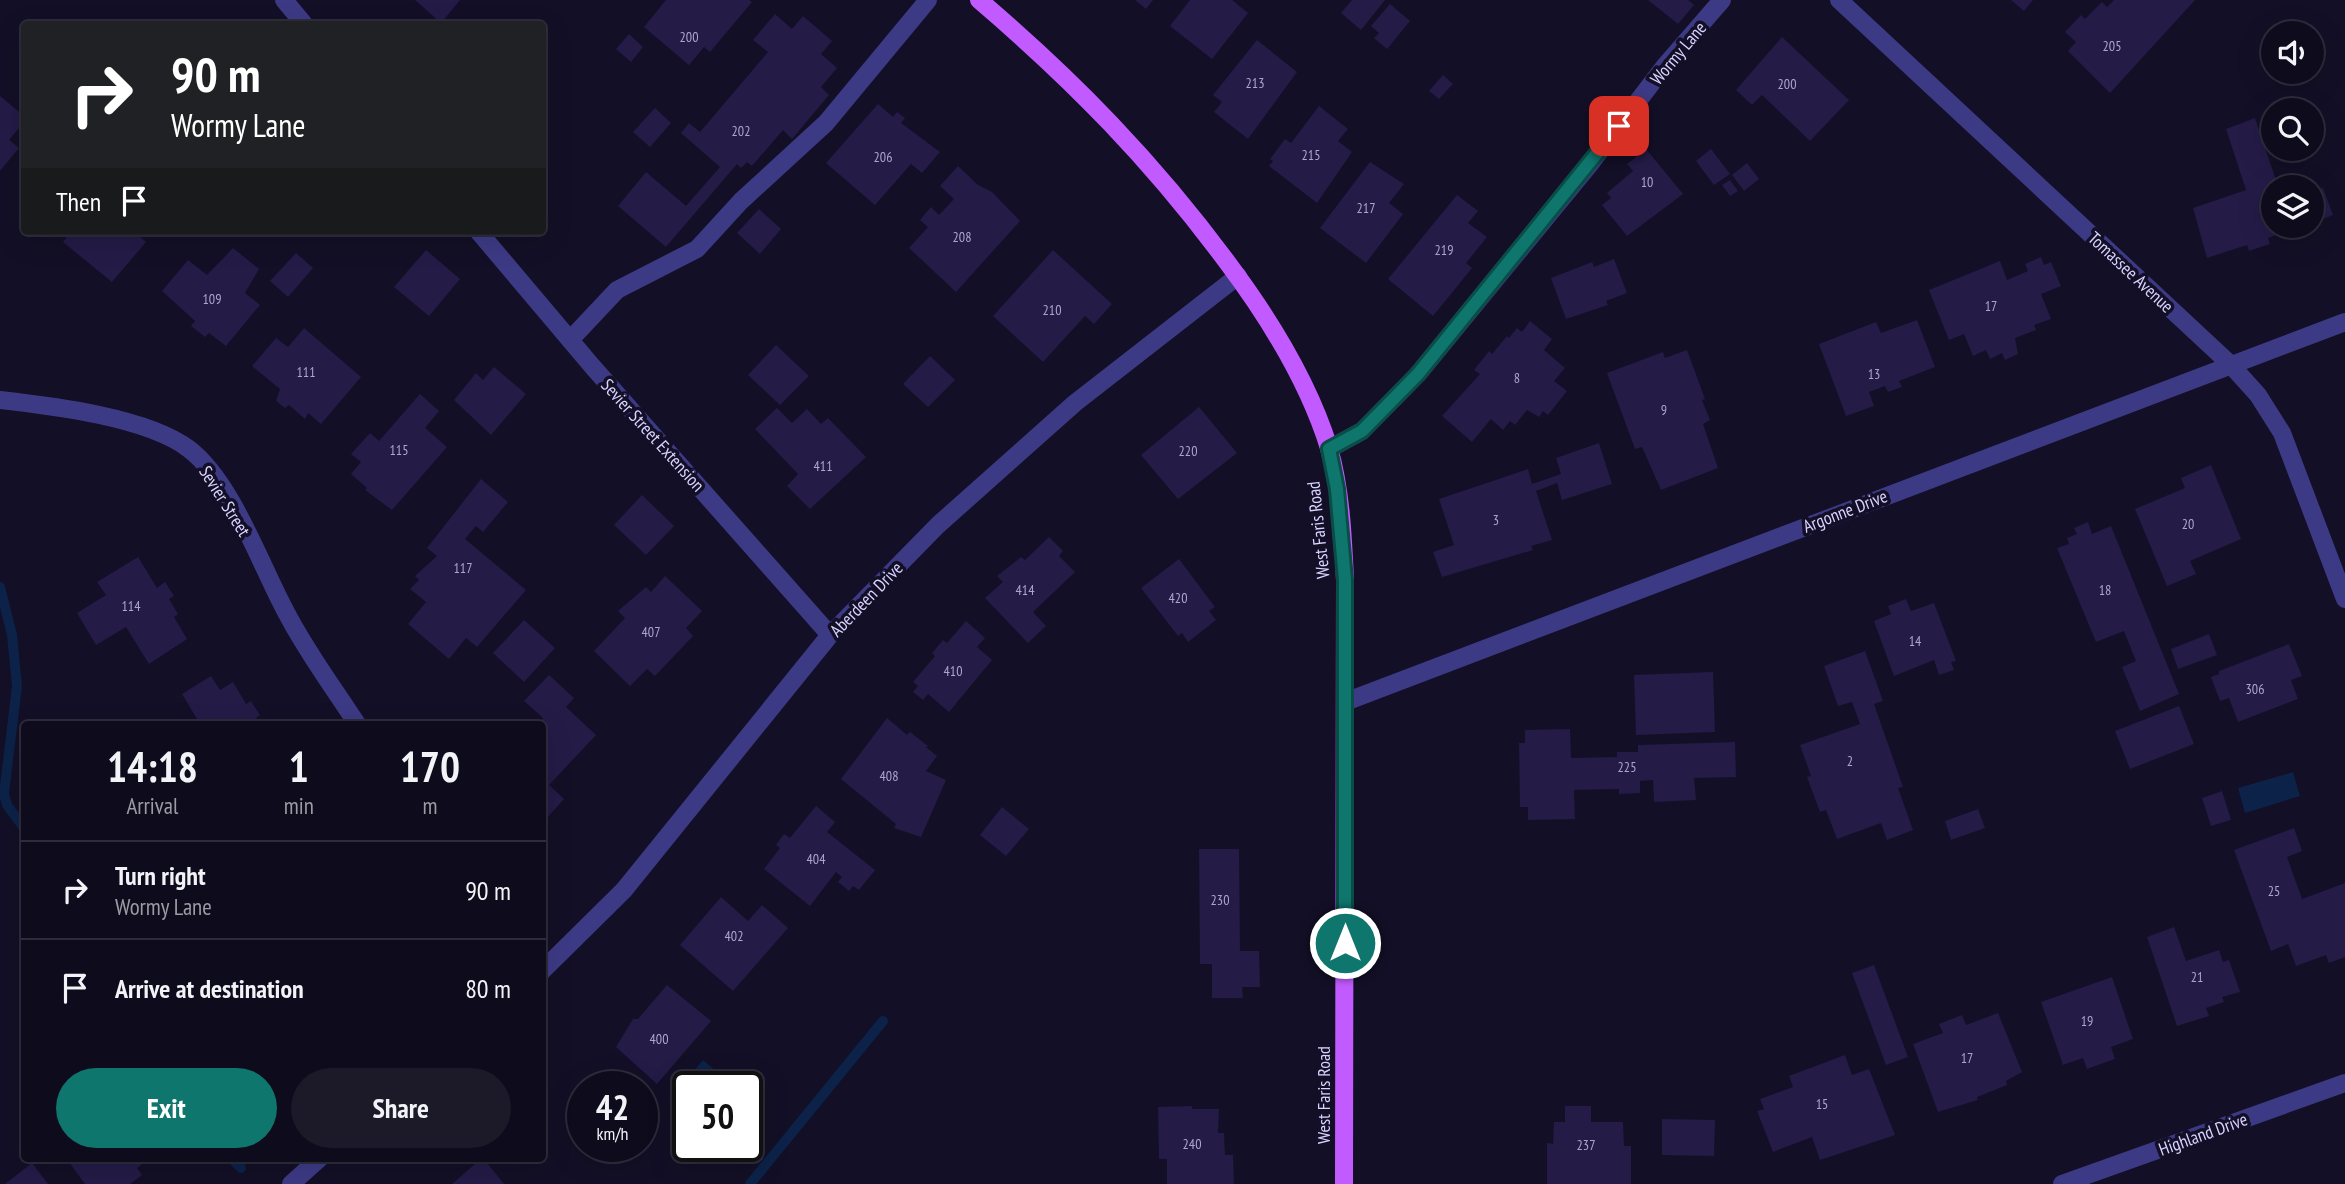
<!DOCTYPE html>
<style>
body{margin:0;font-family:"PT Sans Narrow",sans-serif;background:#1c1929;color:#f1f3f6;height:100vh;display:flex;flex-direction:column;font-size:26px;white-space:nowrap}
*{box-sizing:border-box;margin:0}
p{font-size:23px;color:#9b9ba3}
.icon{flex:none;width:38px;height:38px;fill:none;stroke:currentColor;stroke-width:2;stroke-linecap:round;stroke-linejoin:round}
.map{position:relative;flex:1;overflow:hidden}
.details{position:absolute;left:21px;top:721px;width:525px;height:441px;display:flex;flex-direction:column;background:#0e0b1c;border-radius:7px;box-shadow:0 7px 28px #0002,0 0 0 2px #2e2b3b}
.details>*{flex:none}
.hud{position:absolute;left:21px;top:21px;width:525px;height:214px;border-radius:7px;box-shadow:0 7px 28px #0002,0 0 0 2px #2e2b3b;background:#202124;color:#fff;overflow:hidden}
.controls{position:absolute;left:2261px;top:21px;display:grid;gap:14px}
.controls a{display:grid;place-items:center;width:63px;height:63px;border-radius:50%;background:#0e0b1c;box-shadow:0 7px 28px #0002,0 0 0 2px #2e2b3b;font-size:35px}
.speed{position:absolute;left:567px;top:1071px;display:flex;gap:14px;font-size:35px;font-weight:700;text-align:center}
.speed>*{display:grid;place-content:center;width:91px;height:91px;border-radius:50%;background:#0e0b1c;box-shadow:0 7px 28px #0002,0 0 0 2px #2e2b3b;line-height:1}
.speed small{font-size:18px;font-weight:400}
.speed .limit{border:4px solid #111;border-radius:10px;background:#fff;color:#111}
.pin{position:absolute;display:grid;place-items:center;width:60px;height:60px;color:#fff;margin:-30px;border-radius:14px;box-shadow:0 4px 10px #0006}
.me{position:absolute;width:77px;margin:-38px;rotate:0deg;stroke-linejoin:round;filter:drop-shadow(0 0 5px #0008)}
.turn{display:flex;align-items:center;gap:24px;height:147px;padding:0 35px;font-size:32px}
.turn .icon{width:91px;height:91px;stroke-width:2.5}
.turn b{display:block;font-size:49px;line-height:60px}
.then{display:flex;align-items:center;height:66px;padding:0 35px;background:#0003;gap:14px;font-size:26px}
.eta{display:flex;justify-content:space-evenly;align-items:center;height:119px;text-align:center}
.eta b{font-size:42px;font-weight:700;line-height:49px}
.button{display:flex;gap:14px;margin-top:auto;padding:14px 35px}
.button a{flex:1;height:80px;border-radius:42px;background:#0f766e;color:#fff;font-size:28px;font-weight:700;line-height:80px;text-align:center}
.button a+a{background:#1c1929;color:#f1f3f6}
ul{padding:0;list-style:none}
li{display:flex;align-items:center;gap:21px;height:98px;padding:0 35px;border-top:2px solid #2e2b3b}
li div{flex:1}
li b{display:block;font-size:26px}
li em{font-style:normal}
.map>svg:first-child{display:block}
.water{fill:#0c2248}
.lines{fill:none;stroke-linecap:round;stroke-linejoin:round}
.stream{stroke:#0c2248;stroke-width:10}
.building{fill:#241b47}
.minor{stroke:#3d3a85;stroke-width:18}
.major{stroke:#c25bff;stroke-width:18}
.route-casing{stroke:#0a4d48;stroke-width:18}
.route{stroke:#0f766e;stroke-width:12}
.labels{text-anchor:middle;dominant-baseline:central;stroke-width:7;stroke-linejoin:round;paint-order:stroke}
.number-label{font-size:14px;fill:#aca6d1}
.street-label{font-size:18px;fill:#d9d4ff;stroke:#130f26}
</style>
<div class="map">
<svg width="2345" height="1184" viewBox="0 0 2345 1184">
<rect width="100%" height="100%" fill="#130f26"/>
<g class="water">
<polygon points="2293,772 2300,796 2245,813 2238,788"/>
<polygon points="703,1060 723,1077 715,1087 688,1087 688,1117 669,1100"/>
</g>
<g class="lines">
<g class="stream">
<polyline points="0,587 12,635 17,686 4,794 7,805 24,828"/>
<polyline points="231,1158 241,1168"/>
<polyline points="750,1184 883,1021"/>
</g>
</g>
<g class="building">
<polygon points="415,0 460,0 441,23"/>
<polygon points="666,0 749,0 752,2 710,52 704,47 689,65 644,27"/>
<polygon points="1135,0 1153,0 1146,9"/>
<polygon points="1190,0 1232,0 1248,13 1212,59 1170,26"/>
<polygon points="1352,0 1385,0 1361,30 1341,13"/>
<polygon points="1648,0 1688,0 1694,5 1678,24"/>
<polygon points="2011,0 2033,0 2024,11"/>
<polygon points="2114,0 2195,0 2110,93 2068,51 2076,42 2065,32 2081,15 2085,19 2102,2 2107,7"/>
<polygon points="1390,4 1410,21 1387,49 1374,38 1379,33 1371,26"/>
<polygon points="775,14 792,29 803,16 832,41 821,54 837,68 821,87 829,95 792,139 783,130 752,166 747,162 741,168 737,164 666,247 618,206 646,172 686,206 720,167 681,133 689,123 700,132 768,52 753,40"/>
<polygon points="629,34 643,47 631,62 616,49"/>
<polygon points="1782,37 1849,100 1810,141 1762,95 1752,105 1736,90"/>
<polygon points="1257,40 1297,72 1248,139 1214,112 1222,102 1213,95"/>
<polygon points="1443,75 1453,84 1439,99 1429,91"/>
<polygon points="0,96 24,116 24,122 9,140 19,148 0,171"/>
<polygon points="878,104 893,117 897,112 905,118 901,123 940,152 922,173 911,164 875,205 826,163"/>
<polygon points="1319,106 1348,129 1338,141 1352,152 1317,203 1269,166 1273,161 1270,159 1285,139 1291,143"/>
<polygon points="655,108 671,123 650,147 633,132"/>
<polygon points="2255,118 2276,180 2286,176 2290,187 2273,187 2273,226 2302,226 2268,238 2270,244 2249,251 2247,245 2207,258 2193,208 2246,190 2226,129"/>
<polygon points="1646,149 1683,194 1627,236 1602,205 1611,198 1607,193 1633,171 1627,164"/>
<polygon points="1711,149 1730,174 1714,185 1696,161"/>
<polygon points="1370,162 1404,184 1389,203 1403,214 1366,263 1320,228"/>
<polygon points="1747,163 1759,179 1744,191 1732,175"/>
<polygon points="958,166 978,185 992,192 1020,221 956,292 909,248 928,227 920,220 931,207 939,215 954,199 940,186"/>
<polygon points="1730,180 1738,191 1730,196 1722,185"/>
<polygon points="2323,188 2333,215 2312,223 2312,192"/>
<polygon points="1457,195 1478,211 1468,223 1487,237 1466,263 1472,268 1433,316 1388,279"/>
<polygon points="759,209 781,229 760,254 737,233"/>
<polygon points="72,231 133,231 146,242 112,282 63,242"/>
<polygon points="233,248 259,269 245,293 260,305 226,346 209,333 205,337 191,326 195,321 162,291 188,260 207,275"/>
<polygon points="426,250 460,279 429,316 394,287"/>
<polygon points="1053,250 1112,304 1094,324 1085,316 1043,362 993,316"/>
<polygon points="296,253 313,268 288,297 270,281"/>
<polygon points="2041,257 2044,265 2051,262 2061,286 2041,294 2051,319 2034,325 2036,330 2015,338 2018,354 2005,360 2002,353 1990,359 1986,350 1973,356 1964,334 1949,340 1929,290 2000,261 2007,280 2028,271 2025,264"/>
<polygon points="1614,259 1627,293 1606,301 1608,305 1566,319 1551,278 1592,262 1594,267"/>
<polygon points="1917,320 1935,367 1899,381 1902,387 1888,392 1885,386 1869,392 1874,406 1846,416 1819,344 1876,322 1881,333"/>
<polygon points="1530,321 1552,339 1544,350 1565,368 1554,381 1567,391 1548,415 1543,411 1539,417 1527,410 1515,425 1510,421 1503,430 1491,419 1472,442 1442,416 1480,374 1474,370 1489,351 1492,354 1507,336 1509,338 1517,328 1522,332"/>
<polygon points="304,328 361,377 321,424 308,413 305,419 289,405 285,408 276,401 280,389 252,366 276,338 288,347"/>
<polygon points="776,345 809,376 780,405 748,375"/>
<polygon points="1687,350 1705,399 1702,400 1710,420 1703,424 1718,468 1661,490 1642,447 1635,449 1607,373 1663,352 1665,358"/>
<polygon points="930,356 955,380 928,407 903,384"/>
<polygon points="494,367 526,394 491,435 454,400 476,373 483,380"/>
<polygon points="420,394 439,411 425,428 447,447 392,510 365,490 367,488 351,474 361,462 351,454 370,433 379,441"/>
<polygon points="1199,407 1237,453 1178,499 1141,455"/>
<polygon points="777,408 792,423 807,409 821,424 828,418 866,457 810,509 787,486 798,474 755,429"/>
<polygon points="1599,443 1612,484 1562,500 1557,483 1536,491 1552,540 1531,546 1533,550 1442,577 1433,552 1454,545 1439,499 1528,469 1532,484 1561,474 1556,458"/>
<polygon points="2211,465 2241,539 2190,561 2196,574 2167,586 2135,509 2185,488 2181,478"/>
<polygon points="481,479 508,502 483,532 476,526 465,539 526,590 477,647 466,638 449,659 408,624 426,602 410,589 419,580 415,576 437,556 427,548"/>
<polygon points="642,495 674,526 646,555 614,525"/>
<polygon points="2088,522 2092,534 2111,526 2179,694 2140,711 2122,667 2136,661 2124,631 2096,642 2057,548 2069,544 2067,538 2077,534 2074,528"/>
<polygon points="1049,537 1063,551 1059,556 1075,572 1033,612 1046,626 1028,643 985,598 1003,582 997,576 1021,557 1025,560"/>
<polygon points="138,557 157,588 165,582 174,596 169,599 178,614 174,617 187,639 149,664 126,627 96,645 77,613 106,595 97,582"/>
<polygon points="1179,559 1215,607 1209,611 1216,620 1188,642 1182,633 1178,636 1141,588"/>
<polygon points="665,576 702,611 686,628 693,636 655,676 647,669 630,686 594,651 625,618 618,611 646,587 651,592"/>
<polygon points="1906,599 1911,611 1934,603 1956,661 1951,662 1954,670 1939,675 1934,660 1894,676 1874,621 1891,614 1888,606"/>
<polygon points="524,620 555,648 524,682 493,653"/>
<polygon points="966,621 985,638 977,647 992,660 949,712 928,694 923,700 913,692 918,686 913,682 935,656 932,653 943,640 947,643"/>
<polygon points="2209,634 2217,655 2178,669 2171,649"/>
<polygon points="2289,644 2302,676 2291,680 2298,699 2238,722 2229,698 2220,701 2211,677 2219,674 2219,671"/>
<polygon points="1865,651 1883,701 1874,704 1903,787 1898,788 1913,830 1887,840 1881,823 1837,839 1826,810 1820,812 1807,777 1811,776 1800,745 1860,724 1852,702 1838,706 1824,666"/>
<polygon points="1713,672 1715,732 1636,735 1634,675"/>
<polygon points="549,675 574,698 566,707 596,735 549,785 564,799 545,820 542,724 538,724 543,718 524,701"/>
<polygon points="211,676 220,690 233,682 246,704 251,701 260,715 256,718 260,724 200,724 182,694"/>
<polygon points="2179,706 2194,744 2130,769 2115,731"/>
<polygon points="887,718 907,735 910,732 928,746 926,747 937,756 926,771 946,780 921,837 894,828 896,824 841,779"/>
<polygon points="1570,729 1571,758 1617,757 1617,752 1638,752 1638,745 1735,742 1736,777 1694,778 1696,800 1654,802 1653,780 1640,781 1640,793 1619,794 1619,789 1574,790 1575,819 1528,820 1528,807 1520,807 1519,743 1525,743 1525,730"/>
<polygon points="2222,791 2231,820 2211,826 2202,798"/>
<polygon points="816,806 835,822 827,832 875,870 859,890 853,886 849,891 838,882 842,877 836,872 810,906 764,869 780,848 776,845 784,834 790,838"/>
<polygon points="1002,807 1029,829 1006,856 980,835"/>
<polygon points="1978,809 1985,828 1951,840 1945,821"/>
<polygon points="2294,828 2302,851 2287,857 2302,899 2345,883 2345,957 2329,963 2326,955 2296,966 2288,944 2271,951 2234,850"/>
<polygon points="1199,849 1239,849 1240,951 1259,951 1260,987 1242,987 1243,998 1212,998 1212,964 1200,964"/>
<polygon points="721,897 748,921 762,905 788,928 733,991 680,945"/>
<polygon points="2174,927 2186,961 2219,950 2223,962 2229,960 2240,992 2222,997 2224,1002 2206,1008 2209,1016 2177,1026 2147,937"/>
<polygon points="1874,965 1908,1057 1886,1065 1852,973"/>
<polygon points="2112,977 2133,1039 2111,1047 2115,1059 2087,1069 2083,1058 2063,1065 2041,1002"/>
<polygon points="667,985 711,1021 657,1084 616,1047 633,1019 638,1019"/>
<polygon points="1998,1013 2022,1072 2006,1081 2007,1085 1977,1097 1978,1100 1938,1112 1913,1044 1943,1033 1939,1024 1962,1015 1966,1025"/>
<polygon points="1845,1055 1852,1075 1869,1069 1895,1135 1820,1160 1812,1137 1773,1152 1757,1111 1764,1109 1760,1099 1793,1087 1789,1076"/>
<polygon points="1192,1106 1192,1109 1219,1109 1218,1133 1224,1133 1225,1155 1233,1155 1234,1184 1167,1184 1167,1159 1159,1159 1158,1107"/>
<polygon points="1565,1106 1591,1106 1591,1122 1623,1122 1624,1146 1631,1146 1631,1184 1547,1184 1547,1143 1553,1144 1554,1122 1565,1122"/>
<polygon points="1662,1119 1715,1120 1714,1156 1662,1155"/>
<polygon points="66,1158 150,1158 137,1168 142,1175 130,1184 85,1184"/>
<polygon points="483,1158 504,1184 452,1184 482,1158"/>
<polygon points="32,1163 48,1184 5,1184"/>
</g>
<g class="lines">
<g class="minor">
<polyline points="284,0 304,24"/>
<polyline points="1839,0 2230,364 2258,395 2282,433 2345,599"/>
<polyline points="478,231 592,366 830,635"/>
<polyline points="570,340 617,290 697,249 741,201 826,123 928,0"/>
<path d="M0,400c52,6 147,17 189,49 43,33 71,115 97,163 20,39 47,75 71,112"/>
<polyline points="1329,449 1362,431 1418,374 1590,164 1664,67 1722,0"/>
<polyline points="1345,702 2345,322"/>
<polyline points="542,971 624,890 830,635 938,525 1075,403 1238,276"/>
<polyline points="291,1184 320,1158"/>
<polyline points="2062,1184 2345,1083"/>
</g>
<path class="major" d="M979,0c95,81 174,162 248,262 42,56 81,118 102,186 12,42 14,88 16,132l-1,604"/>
</g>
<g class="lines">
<g class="route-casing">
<polyline id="route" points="1345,943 1345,580 1337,489 1329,449 1362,431 1418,374 1619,126"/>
</g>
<use href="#route" class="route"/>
</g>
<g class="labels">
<g class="number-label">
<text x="689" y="37">200</text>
<text x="2112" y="46">205</text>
<text x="1255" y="83">213</text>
<text x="1787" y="84">200</text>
<text x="741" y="131">202</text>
<text x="1311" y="155">215</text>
<text x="883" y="157">206</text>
<text x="1647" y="182">10</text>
<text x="1366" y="208">217</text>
<text x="962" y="237">208</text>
<text x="1444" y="250">219</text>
<text x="212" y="299">109</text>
<text x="1991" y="306">17</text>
<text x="1052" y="310">210</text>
<text x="306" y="372">111</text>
<text x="1874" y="374">13</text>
<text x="1517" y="378">8</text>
<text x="1664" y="410">9</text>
<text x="399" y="450">115</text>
<text x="1188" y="451">220</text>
<text x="823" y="466">411</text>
<text x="1496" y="520">3</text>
<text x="2188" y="524">20</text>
<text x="463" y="568">117</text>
<text x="1025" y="590">414</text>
<text x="2105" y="590">18</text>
<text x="1178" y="598">420</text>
<text x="131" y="606">114</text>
<text x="651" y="632">407</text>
<text x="1915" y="641">14</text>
<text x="953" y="671">410</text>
<text x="2255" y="689">306</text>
<text x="1850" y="761">2</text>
<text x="1627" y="767">225</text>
<text x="889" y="776">408</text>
<text x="816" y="859">404</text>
<text x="2274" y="891">25</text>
<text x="1220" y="900">230</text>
<text x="734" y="936">402</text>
<text x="2197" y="977">21</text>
<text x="2087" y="1021">19</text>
<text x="659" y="1039">400</text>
<text x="1967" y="1058">17</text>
<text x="1822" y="1104">15</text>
<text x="1192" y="1144">240</text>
<text x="1586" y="1145">237</text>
</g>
<g class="street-label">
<text transform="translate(1678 53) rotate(-50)">Wormy Lane</text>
<text transform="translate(2131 272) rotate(43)">Tomassee Avenue</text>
<text transform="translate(653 435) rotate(48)">Sevier Street Extension</text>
<text transform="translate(225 501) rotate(58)">Sevier Street</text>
<text transform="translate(1845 511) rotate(-21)">Argonne Drive</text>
<text transform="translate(1318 530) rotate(-96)">West Faris Road</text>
<text transform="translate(866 599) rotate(-46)">Aberdeen Drive</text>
<text transform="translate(1323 1095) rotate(-90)">West Faris Road</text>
<text transform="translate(2203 1134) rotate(-20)">Highland Drive</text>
</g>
</g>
</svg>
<div class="controls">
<a><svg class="icon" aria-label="sound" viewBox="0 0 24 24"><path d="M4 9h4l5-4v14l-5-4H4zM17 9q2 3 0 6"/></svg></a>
<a><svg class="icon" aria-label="search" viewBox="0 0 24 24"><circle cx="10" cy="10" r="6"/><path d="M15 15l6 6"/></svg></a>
<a><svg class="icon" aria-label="layers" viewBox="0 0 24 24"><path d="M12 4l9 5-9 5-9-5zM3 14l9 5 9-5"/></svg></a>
</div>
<div class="speed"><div>42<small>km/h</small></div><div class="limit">50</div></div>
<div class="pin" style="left:1619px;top:126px;background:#d93025"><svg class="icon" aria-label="arrive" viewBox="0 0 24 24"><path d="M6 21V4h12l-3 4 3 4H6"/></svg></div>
<svg class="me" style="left:1345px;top:943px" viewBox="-20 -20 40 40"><circle r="17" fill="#0f766e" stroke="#fff" stroke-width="3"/><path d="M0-11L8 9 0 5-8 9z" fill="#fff"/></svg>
<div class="hud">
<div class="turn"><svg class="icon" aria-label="right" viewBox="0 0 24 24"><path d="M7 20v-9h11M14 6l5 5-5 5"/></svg><div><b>90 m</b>Wormy Lane</div></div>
<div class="then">Then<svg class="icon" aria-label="arrive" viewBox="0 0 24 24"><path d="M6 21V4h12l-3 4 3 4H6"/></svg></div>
</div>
<section class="details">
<div class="eta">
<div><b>14:18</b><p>Arrival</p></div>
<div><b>1</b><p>min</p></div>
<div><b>170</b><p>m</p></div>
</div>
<ul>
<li><svg class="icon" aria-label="right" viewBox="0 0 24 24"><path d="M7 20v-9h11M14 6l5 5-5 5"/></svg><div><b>Turn right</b><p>Wormy Lane</p></div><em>90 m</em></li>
<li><svg class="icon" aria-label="arrive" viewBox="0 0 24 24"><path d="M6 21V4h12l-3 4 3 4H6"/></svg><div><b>Arrive at destination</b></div><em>80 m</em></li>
</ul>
<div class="button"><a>Exit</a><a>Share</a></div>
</section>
</div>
